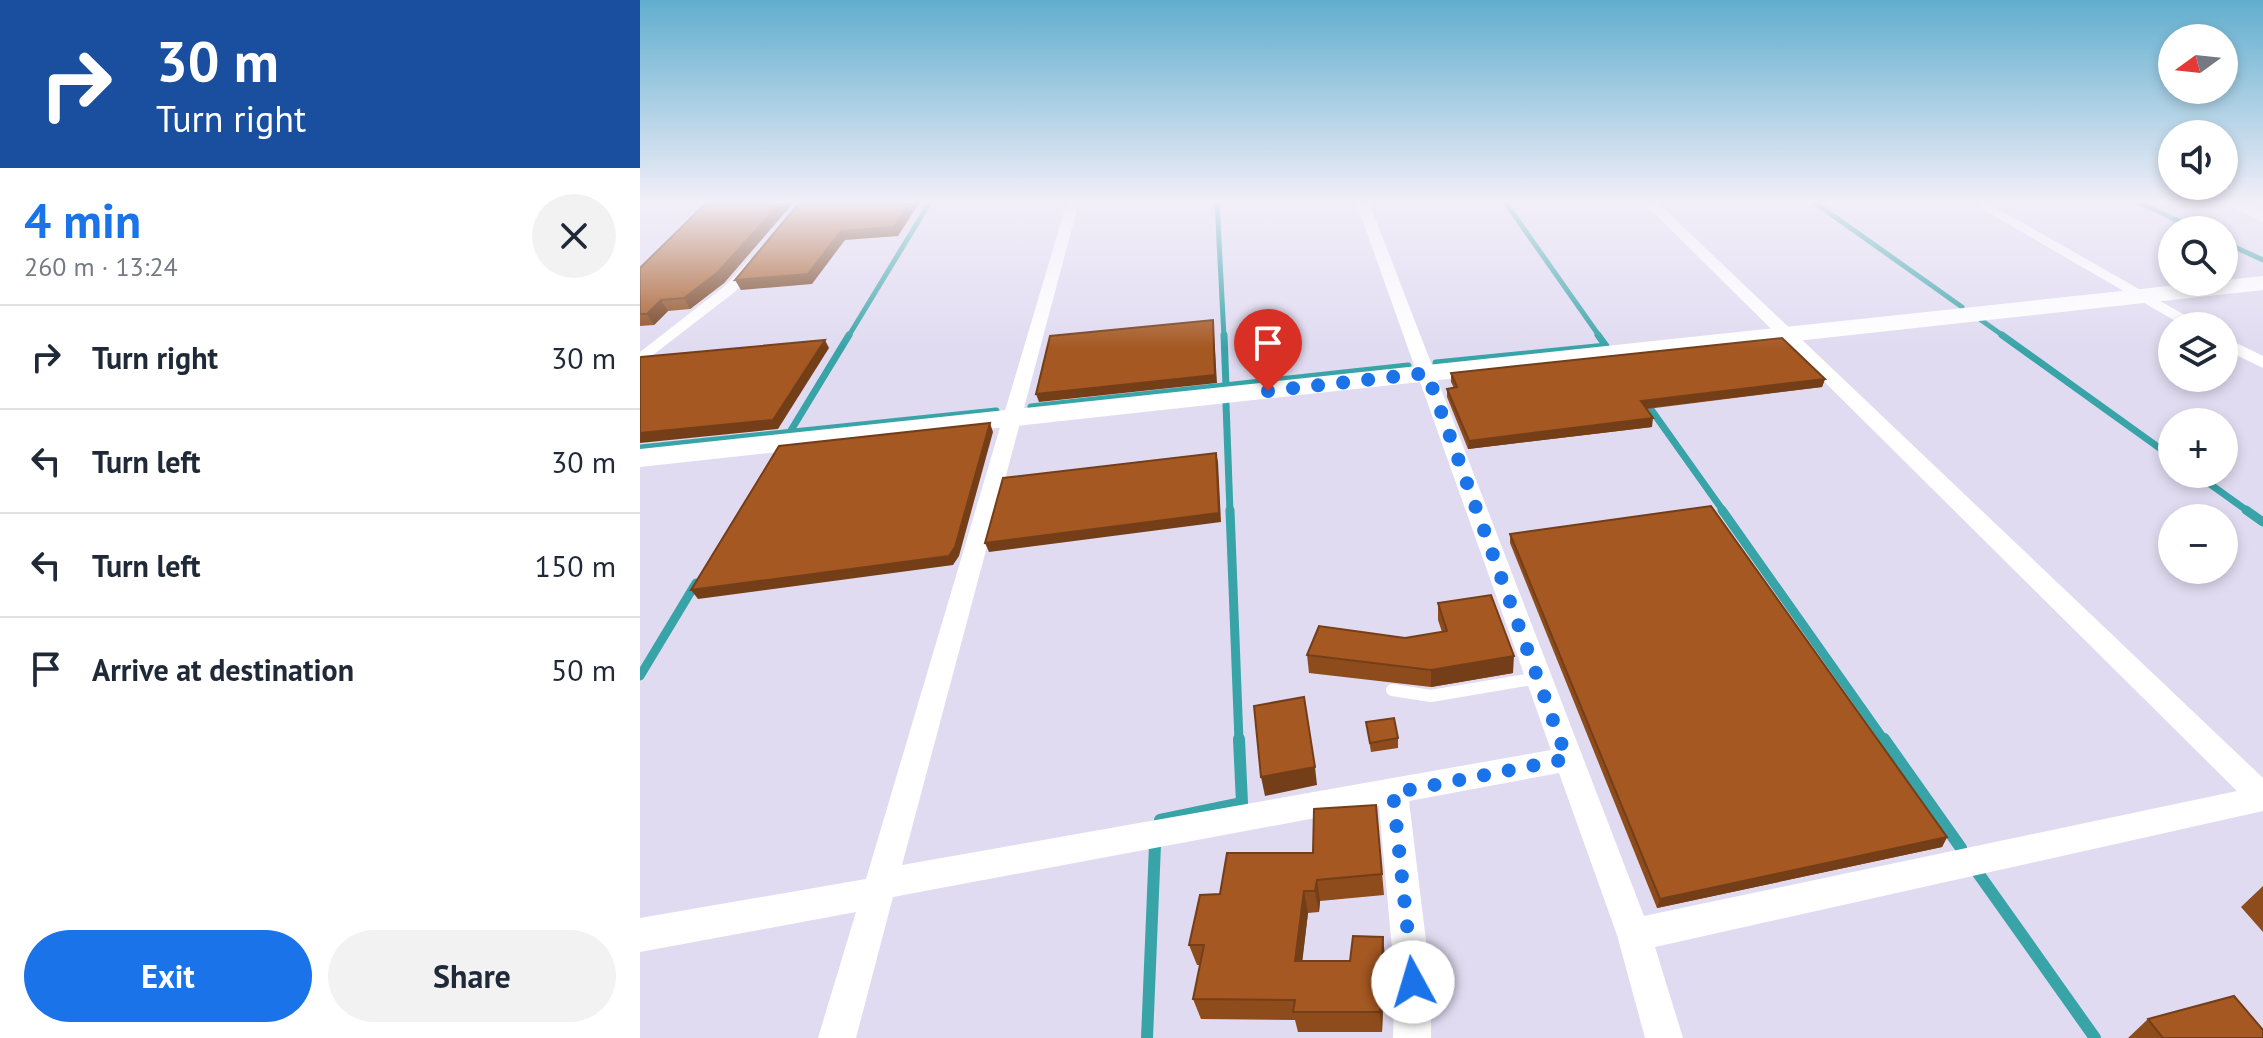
<!DOCTYPE html>
<meta charset="utf-8">
<style>
body{margin:0;font-family:"PT Sans",sans-serif;background:#f2f2f3;color:#1f2937;height:100vh;display:flex;flex-direction:column;font-size:30px;white-space:nowrap}
*{box-sizing:border-box;margin:0}
p{font-size:26px;color:#747a83}
.icon{flex:none;width:44px;height:44px;fill:none;stroke:currentColor;stroke-width:2;stroke-linecap:round;stroke-linejoin:round}
.map{position:relative;flex:1;overflow:hidden}
.drawer{display:flex;flex-direction:column;background:#fff;width:640px}
.drawer>*{flex:none}
.guide{background:#1a4fa0;color:#fff;overflow:hidden}
.needle{width:52px;rotate:255deg}
.fabs{position:absolute;left:1518px;top:24px;display:grid;gap:16px}
.fabs a{display:grid;place-items:center;width:80px;height:80px;border-radius:50%;background:#fff;box-shadow:0 4px 12px #0003;font-size:40px}
.pin{position:absolute;display:grid;place-items:center;width:68px;height:68px;color:#fff;margin:-82px -34px;border-radius:50% 50% 50% 0;rotate:-45deg;box-shadow:0 0 8px #0007}
.pin .icon{rotate:45deg}
.me{position:absolute;width:88px;margin:-44px;rotate:354deg;stroke-linejoin:round;filter:drop-shadow(0 0 6px #0008)}
.turn{display:flex;align-items:center;gap:28px;height:168px;padding:0 24px;font-size:36px}
.turn .icon{width:104px;height:104px;stroke-width:2.5}
.turn b{display:block;font-size:56px;line-height:68px}
.round{display:grid;place-items:center;flex:none;width:84px;height:84px;border-radius:42px;background:#f2f2f3}
.summary{display:flex;align-items:center;justify-content:space-between;height:136px;padding:0 24px}
h1{font-size:48px;font-weight:700;line-height:60px;color:#1a73e8}
.primary-button{display:flex;gap:16px;margin-top:auto;padding:16px 24px}
.primary-button a{flex:1;height:92px;border-radius:48px;background:#1a73e8;color:#fff;font-size:32px;font-weight:700;line-height:92px;text-align:center}
.primary-button a+a{background:#f2f2f3;color:#1f2937}
ul{padding:0;list-style:none}
li{display:flex;align-items:center;gap:24px;height:104px;padding:0 24px;border-top:2px solid #e0e1e3}
li div{flex:1}
li b{display:block;font-size:30px}
li em{font-style:normal}
main{display:flex;flex:1;min-height:0}
.map>svg:first-child{display:block}
.lines{fill:none;stroke-linecap:round;stroke-linejoin:round}
.stream-far3{stroke:#38a4a7;stroke-width:5}
.stream-far2{stroke:#38a4a7;stroke-width:7}
.stream-far1{stroke:#38a4a7;stroke-width:9}
.stream{stroke:#38a4a7;stroke-width:12}
.lane{stroke:#fff;stroke-width:12}
.street{fill:#fff;fill-rule:evenodd}
.secondary{fill:#fff;fill-rule:evenodd}
.wall{fill:#8e4c1d}
.shaded-wall{fill:#743e18}
.building{fill:#a55822;stroke:#743e18;stroke-width:2}
.route{stroke:#1a73e8;stroke-width:14;stroke-dasharray:0 25.2}
</style>
<main>
<section class="drawer">
<div class="guide">
<div class="turn"><svg class="icon" aria-label="right" viewBox="0 0 24 24"><path d="M7 20v-9h11M14 6l5 5-5 5"/></svg><div><b>30 m</b>Turn right</div></div>
</div>
<div class="summary"><div><h1>4 min</h1><p>260 m · 13:24</p></div><a class="round"><svg class="icon" aria-label="close" viewBox="0 0 24 24"><path d="M6 6l12 12M18 6L6 18"/></svg></a></div>
<ul>
<li><svg class="icon" aria-label="right" viewBox="0 0 24 24"><path d="M7 20v-9h11M14 6l5 5-5 5"/></svg><div><b>Turn right</b></div><em>30 m</em></li>
<li><svg class="icon" aria-label="left" viewBox="0 0 24 24"><path d="M17 20v-9H6M10 6l-5 5 5 5"/></svg><div><b>Turn left</b></div><em>30 m</em></li>
<li><svg class="icon" aria-label="left" viewBox="0 0 24 24"><path d="M17 20v-9H6M10 6l-5 5 5 5"/></svg><div><b>Turn left</b></div><em>150 m</em></li>
<li><svg class="icon" aria-label="arrive" viewBox="0 0 24 24"><path d="M6 21V4h12l-3 4 3 4H6"/></svg><div><b>Arrive at destination</b></div><em>50 m</em></li>
</ul>
<div class="primary-button"><a>Exit</a><a>Share</a></div>
</section>
<div class="map">
<svg width="1623" height="1038" viewBox="0 0 1623 1038">
<rect width="100%" height="100%" fill="#e1dbf1"/>
<g class="lines">
<g class="stream-far3">
<polyline points="577,202 584,337"/>
<polyline points="865,202 960,337"/>
<polyline points="1174,202 1322,307"/>
<polyline points="1498,202 1558,230"/>
<polyline points="1584,242 1623,260"/>
<polyline points="1341,320 1365,337"/>
<polyline points="208,337 290,202"/>
</g>
<g class="stream-far2">
<polyline points="584,335 586,386"/>
<polyline points="1362,335 1532,457"/>
<polyline points="796,363 966,346 958,335"/>
<polyline points="1005,401 1084,512"/>
<polyline points="586,404 590,512"/>
<polyline points="391,407 768,366"/>
<polyline points="150,432 209,335"/>
<polyline points="0,448 356,411"/>
<polyline points="1556,474 1609,512"/>
</g>
<g class="stream-far1">
<polyline points="590,510 599,741"/>
<polyline points="1082,510 1245,741"/>
<polyline points="1606,510 1623,522"/>
<polyline points="0,676 56,583"/>
</g>
<g class="stream">
<polyline points="1244,739 1321,848"/>
<polyline points="520,820 602,803 599,739"/>
<polyline points="1338,873 1455,1038"/>
<polyline points="507,1038 515,845"/>
</g>
<polyline class="lane" points="752,690 791,696 898,678"/>
<g class="street">
<polygon points="427,202 439,202 262,865 911,750 716,202 729,202 1004,916 1597,791 1003,202 1017,202 1623,778 1623,811 1015,947 1043,1038 1005,1038 977,935 919,773 769,801 791,982 791,1038 753,1038 755,982 739,806 253,897 216,1038 178,1038 216,912 0,952 0,918 226,879"/>
<polygon points="1330,202 1346,202 1564,326 1544,326"/>
<polygon points="110,259 122,262 96,291 0,365 0,352 86,285"/>
<polygon points="1584,337 1623,356 1623,368 1584,349"/>
</g>
<g class="secondary">
<polygon points="1581,202 1607,202 1623,209 1623,222"/>
<polygon points="1623,276 1623,290 0,467 0,449"/>
</g>
</g>
<g class="wall">
<polygon points="67,202 154,202 84,283 50,309 28,311 14,325 0,326 0,268"/>
<polygon points="811,373 1185,379 1182,387 1007,409 1012,427 828,449 807,397 807,389 814,388 811,382"/>
<polygon points="870,534 1307,837 1302,847 1017,908 870,543"/>
<polygon points="798,603 873,673 791,687 669,673 667,655 802,632 798,620"/>
<polygon points="726,722 758,738 758,748 731,752"/>
<polygon points="736,805 744,895 680,901 679,912 668,913 662,961 710,961 745,957 742,1032 658,1032 655,1020 561,1019 553,999 560,965 557,965 549,945 580,894 673,853"/>
<polygon points="1623,886 1623,932 1601,907"/>
<polygon points="1508,1019 1623,1038 1488,1038"/>
</g>
<g class="shaded-wall">
<polygon points="141,202 154,202 84,283 50,309 44,298"/>
<polygon points="270,202 280,202 258,236 205,240 172,284 101,290 95,280 201,231"/>
<polygon points="21,300 28,311 14,325 7,314"/>
<polygon points="573,320 577,383 399,402 396,394"/>
<polygon points="185,340 189,348 138,429 0,443 0,433"/>
<polygon points="1185,379 1182,387 1000,409 1001,401"/>
<polygon points="1013,418 1012,427 828,449 829,441"/>
<polygon points="350,423 353,432 319,556 313,565 58,599 51,590"/>
<polygon points="576,453 578,462 581,522 349,552 345,543"/>
<polygon points="874,656 873,673 791,687 791,670"/>
<polygon points="675,767 677,785 625,796 621,777"/>
<polygon points="1307,837 1302,847 1017,908 1020,899"/>
<polygon points="677,880 680,901 679,912 675,891"/>
<polygon points="664,891 668,913 660,981 655,961"/>
<polygon points="743,937 745,957 742,1032 740,1012"/>
</g>
<g class="building">
<polygon points="67,202 141,202 78,272 44,298 21,300 7,314 0,314 0,268"/>
<polygon points="160,202 270,202 254,227 201,231 168,274 95,280"/>
<polygon points="573,320 575,375 396,394 410,336"/>
<polygon points="1142,338 1185,379 1001,401 1013,418 829,441 807,389 817,387 811,373"/>
<polygon points="185,340 133,420 0,433 0,358 1,357"/>
<polygon points="350,423 315,547 309,556 51,590 139,446"/>
<polygon points="576,453 579,513 345,543 363,478"/>
<polygon points="1071,506 1307,837 1020,899 870,534"/>
<polygon points="851,595 874,656 791,670 667,655 679,626 765,638 807,631 798,603"/>
<polygon points="664,697 675,767 621,777 614,706"/>
<polygon points="754,718 758,738 730,743 726,722"/>
<polygon points="736,805 742,874 677,880 675,891 664,891 655,961 710,961 713,936 743,937 740,1012 653,1012 655,1000 553,999 564,945 549,945 560,895 580,894 587,853 673,853 674,809"/>
<polygon points="1594,996 1623,1030 1623,1038 1523,1038 1508,1019"/>
</g>
<linearGradient id="sky" x2="0" y2="1"><stop stop-color="#61aece"/><stop offset="0.58" stop-color="#f2eff9"/><stop offset="1" stop-color="#f2eff9" stop-opacity="0"/></linearGradient>
<rect width="1623" height="348" fill="url(#sky)"/>
<g class="lines">
<polyline class="route" points="628,391 787,373 927,759 753,793 773,982"/>
</g>
</svg>
<div class="fabs">
<a><svg class="needle" viewBox="-14 -14 28 28"><path d="M0-13l5 13h-10z" fill="#e53935"/><path d="M0 13l5-13h-10z" fill="#747a83"/></svg></a>
<a><svg class="icon" aria-label="sound" viewBox="0 0 24 24"><path d="M4 9h4l5-4v14l-5-4H4zM17 9q2 3 0 6"/></svg></a>
<a><svg class="icon" aria-label="search" viewBox="0 0 24 24"><circle cx="10" cy="10" r="6"/><path d="M15 15l6 6"/></svg></a>
<a><svg class="icon" aria-label="layers" viewBox="0 0 24 24"><path d="M12 4l9 5-9 5-9-5zM3 14l9 5 9-5"/></svg></a>
<a>+</a>
<a>−</a>
</div>
<div class="pin" style="left:628px;top:391px;background:#d93025"><svg class="icon" aria-label="arrive" viewBox="0 0 24 24"><path d="M6 21V4h12l-3 4 3 4H6"/></svg></div>
<svg class="me" style="left:773px;top:982px" viewBox="-20 -20 40 40"><circle r="19" fill="#fff"/><path d="M0-13L10 11 0 6-10 11z" fill="#1a73e8"/></svg>
</div>
</main>
